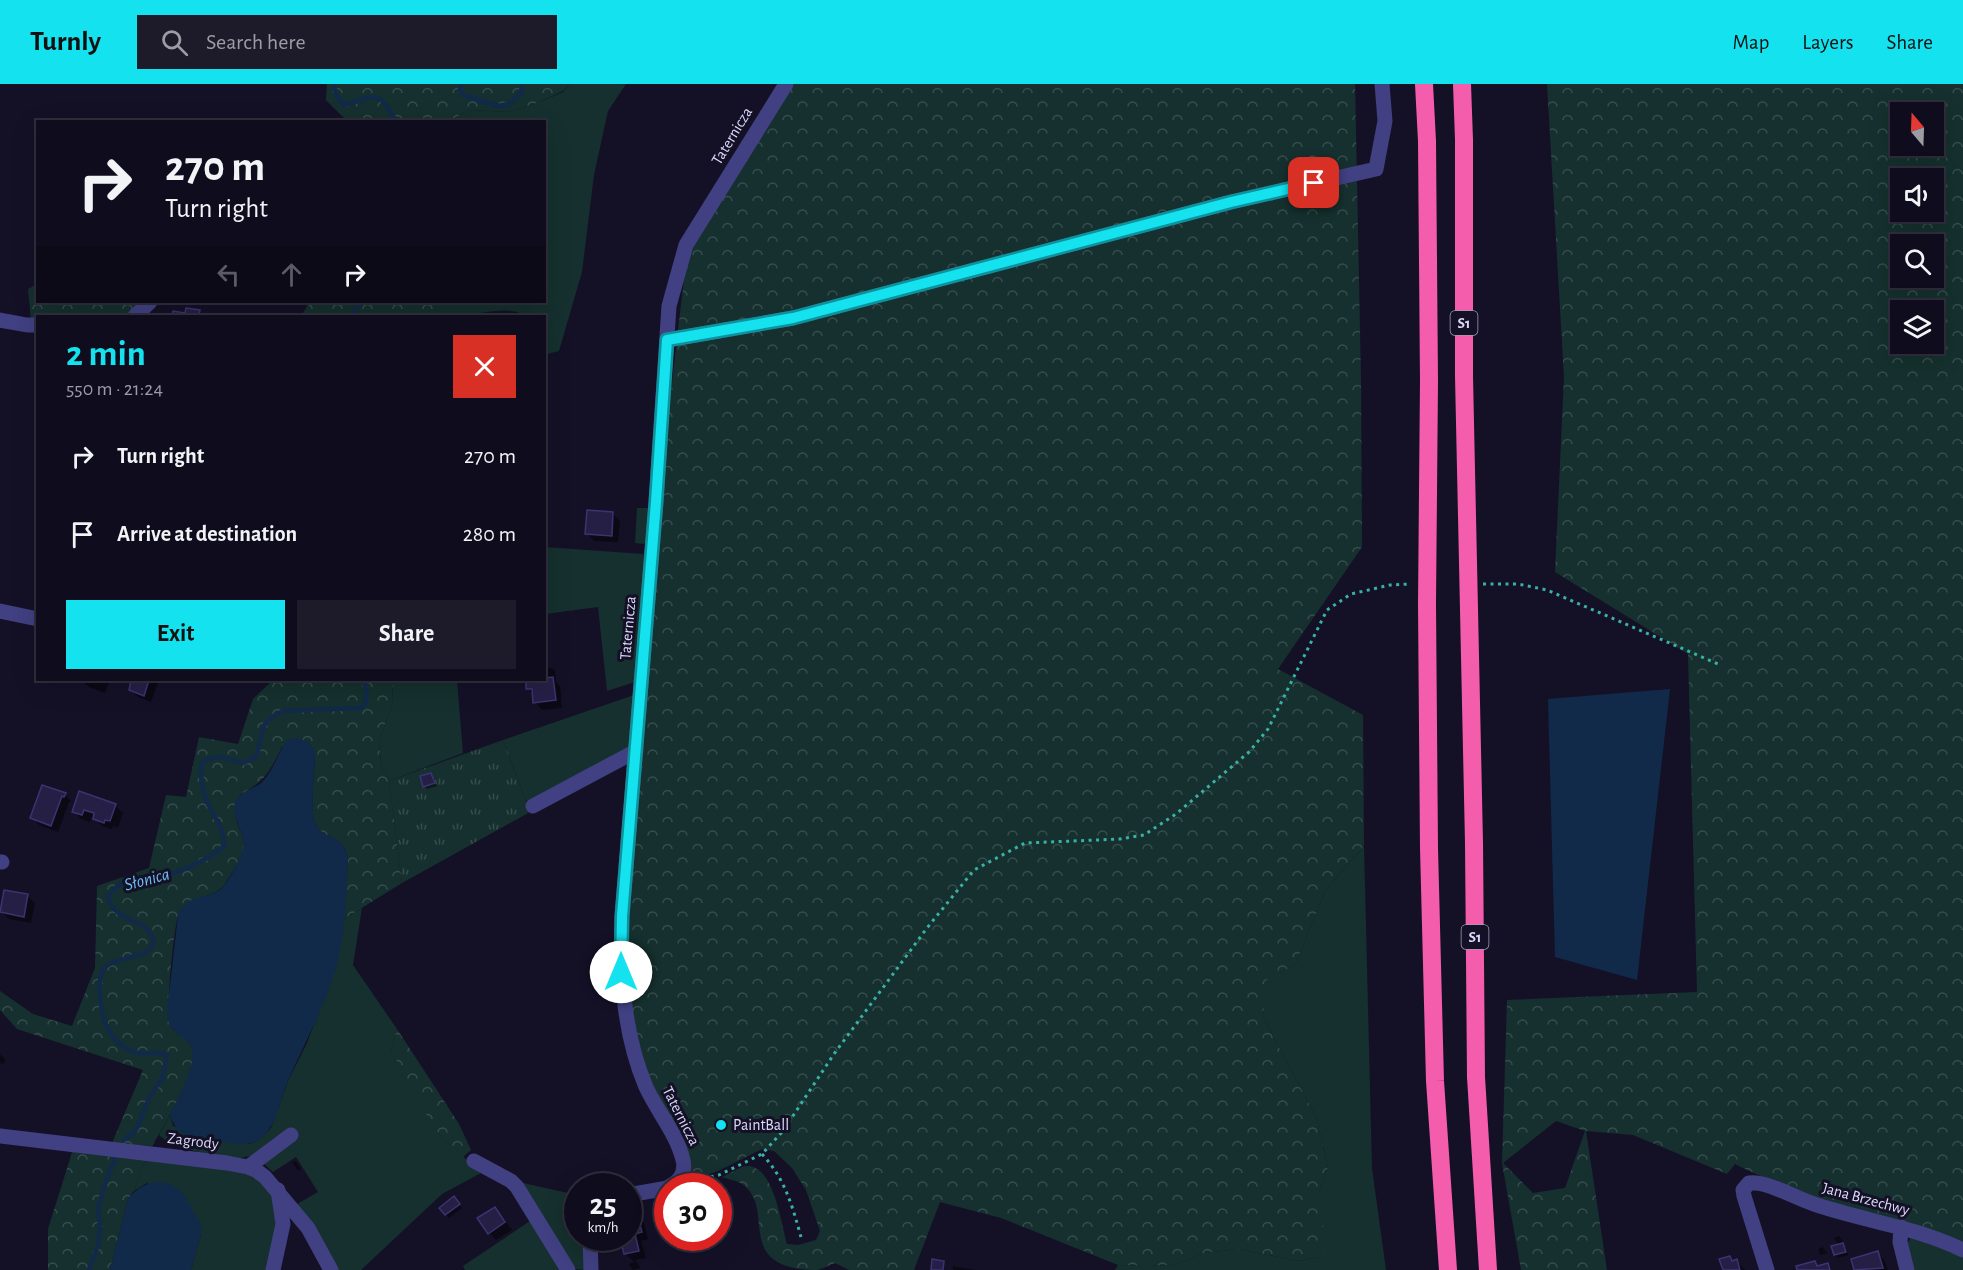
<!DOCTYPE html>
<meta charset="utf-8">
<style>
body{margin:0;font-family:"Alegreya Sans",sans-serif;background:#1d1b2a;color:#f1f3f6;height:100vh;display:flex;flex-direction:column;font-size:22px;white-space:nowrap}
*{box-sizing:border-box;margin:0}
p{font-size:20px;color:#9b9ca4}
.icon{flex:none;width:33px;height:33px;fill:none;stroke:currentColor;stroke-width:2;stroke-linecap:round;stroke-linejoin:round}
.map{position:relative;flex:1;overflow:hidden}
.sheet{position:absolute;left:36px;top:231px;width:510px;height:366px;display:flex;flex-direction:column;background:#0f0d1d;border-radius:0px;box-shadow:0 6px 24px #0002,0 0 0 2px #2f2d3b}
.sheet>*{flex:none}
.hud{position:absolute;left:36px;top:36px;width:510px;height:183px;border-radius:0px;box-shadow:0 6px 24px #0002,0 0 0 2px #2f2d3b;background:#0f0d1d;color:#f1f3f6;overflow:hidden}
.needle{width:39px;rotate:341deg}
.tools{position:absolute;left:1890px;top:18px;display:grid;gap:12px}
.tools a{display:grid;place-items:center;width:54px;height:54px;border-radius:0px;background:#0f0d1d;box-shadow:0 6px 24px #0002,0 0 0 2px #2f2d3b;font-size:30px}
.speed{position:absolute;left:564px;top:1089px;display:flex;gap:12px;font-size:30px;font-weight:700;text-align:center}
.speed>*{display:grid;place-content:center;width:78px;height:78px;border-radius:50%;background:#0f0d1d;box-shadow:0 6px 24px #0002,0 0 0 2px #2f2d3b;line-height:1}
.speed small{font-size:15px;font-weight:400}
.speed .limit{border:9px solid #d22;background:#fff;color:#111}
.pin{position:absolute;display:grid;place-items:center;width:51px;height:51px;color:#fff;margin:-26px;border-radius:12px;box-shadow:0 3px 9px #0006}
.me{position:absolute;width:66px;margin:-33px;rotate:0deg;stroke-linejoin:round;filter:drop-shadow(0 0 4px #0008)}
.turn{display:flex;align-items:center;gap:21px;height:126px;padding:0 30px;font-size:27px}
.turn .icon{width:78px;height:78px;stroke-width:2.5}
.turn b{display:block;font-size:42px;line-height:51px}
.lanes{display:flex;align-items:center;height:57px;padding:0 30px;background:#0003;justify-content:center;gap:30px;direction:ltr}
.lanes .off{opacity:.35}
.round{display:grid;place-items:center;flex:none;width:63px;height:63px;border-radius:0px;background:#1d1b2a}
.summary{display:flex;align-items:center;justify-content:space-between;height:102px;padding:0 30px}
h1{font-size:36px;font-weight:600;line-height:45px;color:#14e2ee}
.button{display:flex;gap:12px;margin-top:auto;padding:12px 30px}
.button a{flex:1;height:69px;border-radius:0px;background:#14e2ee;color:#111;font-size:24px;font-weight:600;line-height:69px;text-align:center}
.button a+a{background:#1d1b2a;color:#f1f3f6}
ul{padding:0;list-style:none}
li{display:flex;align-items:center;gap:18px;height:78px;padding:0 30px}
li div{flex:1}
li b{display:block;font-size:22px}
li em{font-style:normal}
header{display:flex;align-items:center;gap:36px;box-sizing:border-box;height:84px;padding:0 30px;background:#14e2ee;color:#111}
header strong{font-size:28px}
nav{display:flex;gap:33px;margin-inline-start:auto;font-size:21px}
.search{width:420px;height:54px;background:#1d1b2a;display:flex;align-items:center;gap:15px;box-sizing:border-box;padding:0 21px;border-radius:0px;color:#9b9ca4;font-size:22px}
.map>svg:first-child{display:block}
.grass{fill:#15302e}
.forest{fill:url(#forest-crowns);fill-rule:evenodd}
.park{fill:url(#park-tufts)}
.water{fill:#122a4a}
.shadow{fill:#0007}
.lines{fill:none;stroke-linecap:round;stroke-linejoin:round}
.stream{stroke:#122a4a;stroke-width:4.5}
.building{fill:#251f46;stroke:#3c3370;stroke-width:1.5}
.path{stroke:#39b1a5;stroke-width:3;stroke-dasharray:3 4.5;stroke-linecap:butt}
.minor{stroke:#404082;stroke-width:15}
.highway{stroke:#f45dac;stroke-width:18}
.route-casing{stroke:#0d939b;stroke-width:15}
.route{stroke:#14e2ee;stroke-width:10}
.poi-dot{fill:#14e2ee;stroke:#141127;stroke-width:2}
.labels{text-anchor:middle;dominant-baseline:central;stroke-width:6;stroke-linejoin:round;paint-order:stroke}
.shield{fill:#141127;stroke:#a09ebc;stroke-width:1.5}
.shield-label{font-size:15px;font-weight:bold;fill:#dcdafc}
.street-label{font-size:16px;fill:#dcdafc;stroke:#141127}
.poi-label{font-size:16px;fill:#dcdafc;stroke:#141127;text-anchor:start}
.water-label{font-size:18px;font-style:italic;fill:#6fbdf5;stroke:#141127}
</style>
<header>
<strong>Turnly</strong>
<div class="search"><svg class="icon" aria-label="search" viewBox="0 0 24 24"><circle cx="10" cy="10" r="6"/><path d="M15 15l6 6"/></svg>Search here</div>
<nav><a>Map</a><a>Layers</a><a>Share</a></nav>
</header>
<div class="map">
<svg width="1963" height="1186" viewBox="0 0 1963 1186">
<defs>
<pattern id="forest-crowns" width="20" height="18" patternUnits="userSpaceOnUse" patternTransform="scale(1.5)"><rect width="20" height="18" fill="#15302e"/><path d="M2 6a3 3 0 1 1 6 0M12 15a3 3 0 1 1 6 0" fill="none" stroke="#364d4d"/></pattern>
<pattern id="park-tufts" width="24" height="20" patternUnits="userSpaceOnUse" patternTransform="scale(1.5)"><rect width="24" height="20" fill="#15302e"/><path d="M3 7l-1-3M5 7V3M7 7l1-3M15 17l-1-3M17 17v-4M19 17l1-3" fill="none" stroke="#364d4d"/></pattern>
</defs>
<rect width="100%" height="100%" fill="#141127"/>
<g class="grass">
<path d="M570,0h56l-18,27 -14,64 -12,97 -23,79 -12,3 -2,-2 -1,-36h-20c-15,-15 -63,7 -87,-3l-3,-11h110v-180l-95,-1 20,-11 40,2 28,-9 26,-11z"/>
<polygon points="637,424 651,424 648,456 644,460 635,459"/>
<polygon points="544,463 644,470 638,597 607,607 598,523 545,530"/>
<polygon points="393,596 457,596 463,669 389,697 381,681 379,657 392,621"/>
<polygon points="637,610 632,664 535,716 526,717 503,656"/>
<polygon points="1364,762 1372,1084 1386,1186 1115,1186 1118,1181 1146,1182 1174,1181 1204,1169 1238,1165 1299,1177 1318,1173 1318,1110 1328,1083 1316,1033 1263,933 1265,896 1295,881 1326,805"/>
<polygon points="362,824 353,881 397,945 391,966 439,1050 481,1089 442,1110 361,1186 337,1186 297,1120 318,1108 296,1073 273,1088 263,1079 259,1070 236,1075 213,1072 170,1060 159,1051 170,1031 173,1042 250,1060 261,1054 271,1044 288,997 307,959 335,885 344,835"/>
<polygon points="146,1073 242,1087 270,1104 277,1137 266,1186 191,1186 201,1150 147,1099 134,1107"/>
<polygon points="523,1099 577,1111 578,1154 585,1154 585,1186 575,1185"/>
<polygon points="530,1137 561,1186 465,1186 463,1182"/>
<path d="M1913,1152l50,19v15h-53c-2,-12 -8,-26 3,-34z"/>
</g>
<g class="forest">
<polygon points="327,0 570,0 563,7 537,19 509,28 469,26 449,37 347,37 326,16"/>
<path d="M789,0h566l6,295 1,168 -84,122 85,46 1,131 -38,43 -31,76 -29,15 -3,37 53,100 12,50 -10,27v22l13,26 -13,15 -19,4 -61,-12 -34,4 -30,12 -28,1 -28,-1 -117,-47 -61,-16 -26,68h-65l-14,-7c-6,2 -12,6 -18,7 -20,0 -47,-4 -54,-25 -7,-20 -1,-41 -16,-57 -6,-7 -17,-8 -25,-11 7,-3 18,-11 26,-11 26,1 33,57 39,78l11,1 18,-5 4,-9 -14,-41 -14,-22 -18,-17 -12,-2 -44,22 -17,6 -6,-1 -6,-4 -48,-112 -17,-88 34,-470 30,-257z"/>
<path d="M1547,0h416v1161c-77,-23 -156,-45 -228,-81l-8,10 -94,-39 -47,-4 21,139h-86l-19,-107 5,-163 190,-8 -9,-338 -133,-82 9,-195zM1900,28h34v34h-34zM1900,94h34v34h-34zM1900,160h34v34h-34zM1900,226h34v34h-34zM1556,1037l29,10 -20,57 -32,5 -30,-30z"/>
<polygon points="37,200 38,218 139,218 127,232 38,232 37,236 31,236 28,205"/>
<polygon points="310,218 434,218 437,229 446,232 301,232"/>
<path d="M273,596h120l-1,25 -13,36 2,24 8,16 13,102 -58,36 4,-61c-6,-26 -22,-16 -32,-33 -7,-12 -1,-56 -1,-72l-33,-6c-14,27 -15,32 -42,48 -1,5 -5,12 -5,17 0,12 10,23 9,36 -2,11 -13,26 -19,36 -11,17 -40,9 -47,32 -4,12 -13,98 -8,108 5,11 21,14 23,27 4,21 -29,75 -41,95l-40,-3 31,-73 -126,-41 -17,-19v-19l33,23 39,12 23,-58 2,-82 52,-18 17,-73 20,2 13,-60 39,7 15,-45z"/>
<polygon points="397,945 459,1040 471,1066 463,1073 439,1050 419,1019 391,966"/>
<polygon points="74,1062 146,1073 134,1107 128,1115 110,1186 48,1186 48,1145"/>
</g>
<polygon class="park" points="503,656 530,728 402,799 389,697"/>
<g class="water">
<polygon points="1670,605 1637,896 1555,873 1548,615"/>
<path d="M297,654c10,3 15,4 18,15 0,16 -6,60 1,72 10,17 26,7 32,33 -2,38 -2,77 -13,113 -12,39 -31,73 -47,110 -8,17 -11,45 -27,57 -14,11 -32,5 -48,2 -21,-4 -35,-1 -43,-25 7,-15 32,-58 19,-72 -7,-8 -19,-11 -21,-23 -2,-14 1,-28 3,-42 2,-21 5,-42 7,-64 13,-24 32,-12 46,-28 7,-9 22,-35 19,-46 -2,-12 -11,-24 -8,-36 3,-12 16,-14 25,-20 13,-11 17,-30 27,-44z"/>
<path d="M157,1098l11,1 15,10 18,32v9l-10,36h-81l18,-71c8,-10 16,-15 29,-17z"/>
</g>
<g class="shadow">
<polygon points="199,227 205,232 174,232 174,229 186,230"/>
<polygon points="209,229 218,230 221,232 208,232"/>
<polygon points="612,429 620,437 618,458 594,457 587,449"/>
<polygon points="552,584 555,587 556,598 560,602 562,624 542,626 535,618 534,611 528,604 532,596 544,596 544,585"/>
<polygon points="81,596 110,596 105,609 89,603"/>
<polygon points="134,596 159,596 151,618 138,613 130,606"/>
<polygon points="431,691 434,694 437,702 427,705 424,702"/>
<polygon points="43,703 65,711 72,718 69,718 58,748 39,741 32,734"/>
<polygon points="115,721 123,729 118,744 113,742 112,745 102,742 92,732 90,738 81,735 74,727"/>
<polygon points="27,812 35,819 31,839 9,835 1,828"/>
<polygon points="0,970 5,975 4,980 0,979"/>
<polygon points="295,1077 301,1085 298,1087 292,1078"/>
<polygon points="457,1118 462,1124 449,1134 441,1124"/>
<polygon points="495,1124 512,1146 496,1156 489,1149"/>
<polygon points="636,1131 644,1139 648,1155 641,1157 646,1174 635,1176 641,1184 633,1186 629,1180 634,1178 625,1169 621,1154 628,1154"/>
<polygon points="1839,1152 1842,1156 1843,1159 1841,1159 1846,1164 1848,1171 1838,1174 1835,1171 1839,1161 1834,1154"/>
<polygon points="1823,1163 1827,1169 1820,1171 1818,1165"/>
<polygon points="1877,1169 1885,1177 1888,1186 1855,1186 1853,1176"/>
<polygon points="1730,1173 1734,1178 1737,1177 1745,1186 1724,1186"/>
<polygon points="953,1182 975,1186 953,1186"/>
</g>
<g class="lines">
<g class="stream">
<path d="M335,0c-2,8 4,15 9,21 32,-8 33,-19 52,17"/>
<polyline points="461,0 460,5 463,11 499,22 509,20 521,9 522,0"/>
<polyline points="350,232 361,218"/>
<path d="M124,1056l12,-10 14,-34 13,-19 4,-22c-11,-5 -26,1 -36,-4 -10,-5 -19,-13 -23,-22 -7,-13 -12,-46 -5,-59 9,-15 55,-11 50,-31 -7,-23 -37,-14 -45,-42 15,-24 35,-17 58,-22 17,-4 45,-17 58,-29 1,-15 -6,-23 -13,-36 -8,-15 -12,-30 -9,-47 14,-10 25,-5 41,0l13,-6c8,-22 0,-36 28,-46l77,-3c9,-9 5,-17 3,-28"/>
<polyline points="89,1186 99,1158 100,1142 98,1125 104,1102 116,1073"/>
</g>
</g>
<g class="building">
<polygon points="186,224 200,226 199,232 204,232 172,232 173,227 185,229"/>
<polygon points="587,426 613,428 612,452 585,450"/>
<polygon points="553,593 556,616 533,619 532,605 526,605 526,596 544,596 544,594"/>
<polygon points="131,596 149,596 144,612 129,606"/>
<polygon points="431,689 435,699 423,703 420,692"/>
<polygon points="42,701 66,709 64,713 62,712 51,742 30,734"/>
<polygon points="79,707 116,720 110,737 105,736 104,739 93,735 94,729 84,726 82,731 72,728"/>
<polygon points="4,806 28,810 24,833 0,828"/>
<polygon points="454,1112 460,1120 445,1131 439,1124"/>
<polygon points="495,1123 505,1138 488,1150 477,1134"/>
<polygon points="637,1130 642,1148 635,1150 639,1167 624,1170 620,1154 628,1154 628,1132"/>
<polygon points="1843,1159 1846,1168 1834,1171 1831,1162"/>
<polygon points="1878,1167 1883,1184 1854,1186 1851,1175"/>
<polygon points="1730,1172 1732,1177 1737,1175 1740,1186 1723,1186 1719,1175"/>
<polygon points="932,1175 944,1177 943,1186 931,1186"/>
<polygon points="1815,1177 1817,1182 1828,1179 1830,1186 1797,1186 1796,1182"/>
</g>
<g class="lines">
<g class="path">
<polyline points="1483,500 1518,500 1547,506 1718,580"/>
<path d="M762,1070c23,25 30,51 39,83"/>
<polyline points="696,1096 719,1091 762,1070 783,1047 834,970 927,844 974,786 1025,759 1120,755 1144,751 1176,730 1249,668 1268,645 1327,526 1351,510 1390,501 1411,500"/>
</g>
<g class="minor">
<polyline points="135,232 150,218"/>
<polyline points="0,236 27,241 38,241"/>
<polyline points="667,256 793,234 1231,118 1376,85 1385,37 1382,0"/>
<polyline points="0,527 38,535"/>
<polyline points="533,722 636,667"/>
<polyline points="0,778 2,778"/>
<polyline points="0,1052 227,1079 248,1083 257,1087 265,1093 308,1144 331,1186"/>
<polyline points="474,1077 511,1097 517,1103 568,1186"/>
<polyline points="248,1083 291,1051"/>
<path d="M670,1102c10,-5 16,-14 13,-26 -6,-26 -26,-49 -37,-73 -23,-54 -26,-114 -24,-171l34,-414 13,-196 17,-61 100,-161"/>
<polyline points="628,1111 668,1104"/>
<polyline points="1901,1143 1900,1158 1907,1186"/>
<polyline points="590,1154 591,1186"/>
<polyline points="273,1186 283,1140 278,1106"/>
<path d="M1767,1186l-23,-74 -1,-6 6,-7c19,-2 46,15 65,21 50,17 102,23 149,46"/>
</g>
<g class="highway">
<polyline points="1424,0 1427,57 1429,297 1427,520 1429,764 1435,997 1448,1186"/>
<polyline points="1462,0 1464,56 1464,292 1474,759 1476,993 1488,1186"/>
</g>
</g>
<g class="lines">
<g class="route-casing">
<polyline id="route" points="621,888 622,832 656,418 667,256 793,234 1231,118 1314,99"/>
</g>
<use href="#route" class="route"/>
</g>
<circle class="poi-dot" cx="721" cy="1041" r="6"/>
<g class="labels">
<g class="shield">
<rect x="1450.5" y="227" width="27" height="24" rx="4.5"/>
<rect x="1461.5" y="841" width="27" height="24" rx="4.5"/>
</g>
<g class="shield-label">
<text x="1464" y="239">S1</text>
<text x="1475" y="853">S1</text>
</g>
<g class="street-label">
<text transform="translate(732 52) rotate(-59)">Taternicza</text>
<text transform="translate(628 544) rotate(-85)">Taternicza</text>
<text transform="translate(681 1032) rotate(63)">Taternicza</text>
<text transform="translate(193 1057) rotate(7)">Zagrody</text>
<text transform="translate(1866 1115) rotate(15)">Jana Brzechwy</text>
</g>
<g class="poi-label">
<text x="733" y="1041">PaintBall</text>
</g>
<g class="water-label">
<text transform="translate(147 796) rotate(-15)">Słonica</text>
</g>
</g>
</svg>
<div class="tools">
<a><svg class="needle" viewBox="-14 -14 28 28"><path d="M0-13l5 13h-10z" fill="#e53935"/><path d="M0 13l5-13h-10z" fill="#9b9ca4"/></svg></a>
<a><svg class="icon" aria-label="sound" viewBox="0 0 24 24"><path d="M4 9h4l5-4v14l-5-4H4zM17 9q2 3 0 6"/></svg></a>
<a><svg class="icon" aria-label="search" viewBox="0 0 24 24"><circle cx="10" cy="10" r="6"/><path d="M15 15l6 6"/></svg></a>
<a><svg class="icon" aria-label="layers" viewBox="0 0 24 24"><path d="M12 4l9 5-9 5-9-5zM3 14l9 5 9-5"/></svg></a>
</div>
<div class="speed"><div>25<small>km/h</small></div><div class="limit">30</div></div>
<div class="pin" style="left:1314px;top:99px;background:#d93025"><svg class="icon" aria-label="arrive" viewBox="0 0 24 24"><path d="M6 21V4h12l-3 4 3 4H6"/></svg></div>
<svg class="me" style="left:621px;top:888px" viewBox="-20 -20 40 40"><circle r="19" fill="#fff"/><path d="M0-13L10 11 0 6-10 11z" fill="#14e2ee"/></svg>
<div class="hud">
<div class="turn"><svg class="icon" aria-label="right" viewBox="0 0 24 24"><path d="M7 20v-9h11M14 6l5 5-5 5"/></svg><div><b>270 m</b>Turn right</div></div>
<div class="lanes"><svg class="icon off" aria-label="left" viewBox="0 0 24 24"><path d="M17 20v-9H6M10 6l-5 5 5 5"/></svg><svg class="icon off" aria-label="ahead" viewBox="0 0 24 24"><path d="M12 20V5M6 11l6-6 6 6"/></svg><svg class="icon" aria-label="right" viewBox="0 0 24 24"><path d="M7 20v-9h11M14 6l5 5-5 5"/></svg></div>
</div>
<section class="sheet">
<div class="summary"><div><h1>2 min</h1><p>550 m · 21:24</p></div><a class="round" style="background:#d93025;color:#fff"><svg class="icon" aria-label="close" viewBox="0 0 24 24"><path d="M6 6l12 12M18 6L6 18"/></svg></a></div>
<ul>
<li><svg class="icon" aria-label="right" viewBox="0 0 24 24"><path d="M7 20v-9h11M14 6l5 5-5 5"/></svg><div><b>Turn right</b></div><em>270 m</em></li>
<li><svg class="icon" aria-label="arrive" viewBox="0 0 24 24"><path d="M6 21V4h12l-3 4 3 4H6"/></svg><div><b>Arrive at destination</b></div><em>280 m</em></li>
</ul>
<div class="button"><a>Exit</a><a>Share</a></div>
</section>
</div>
